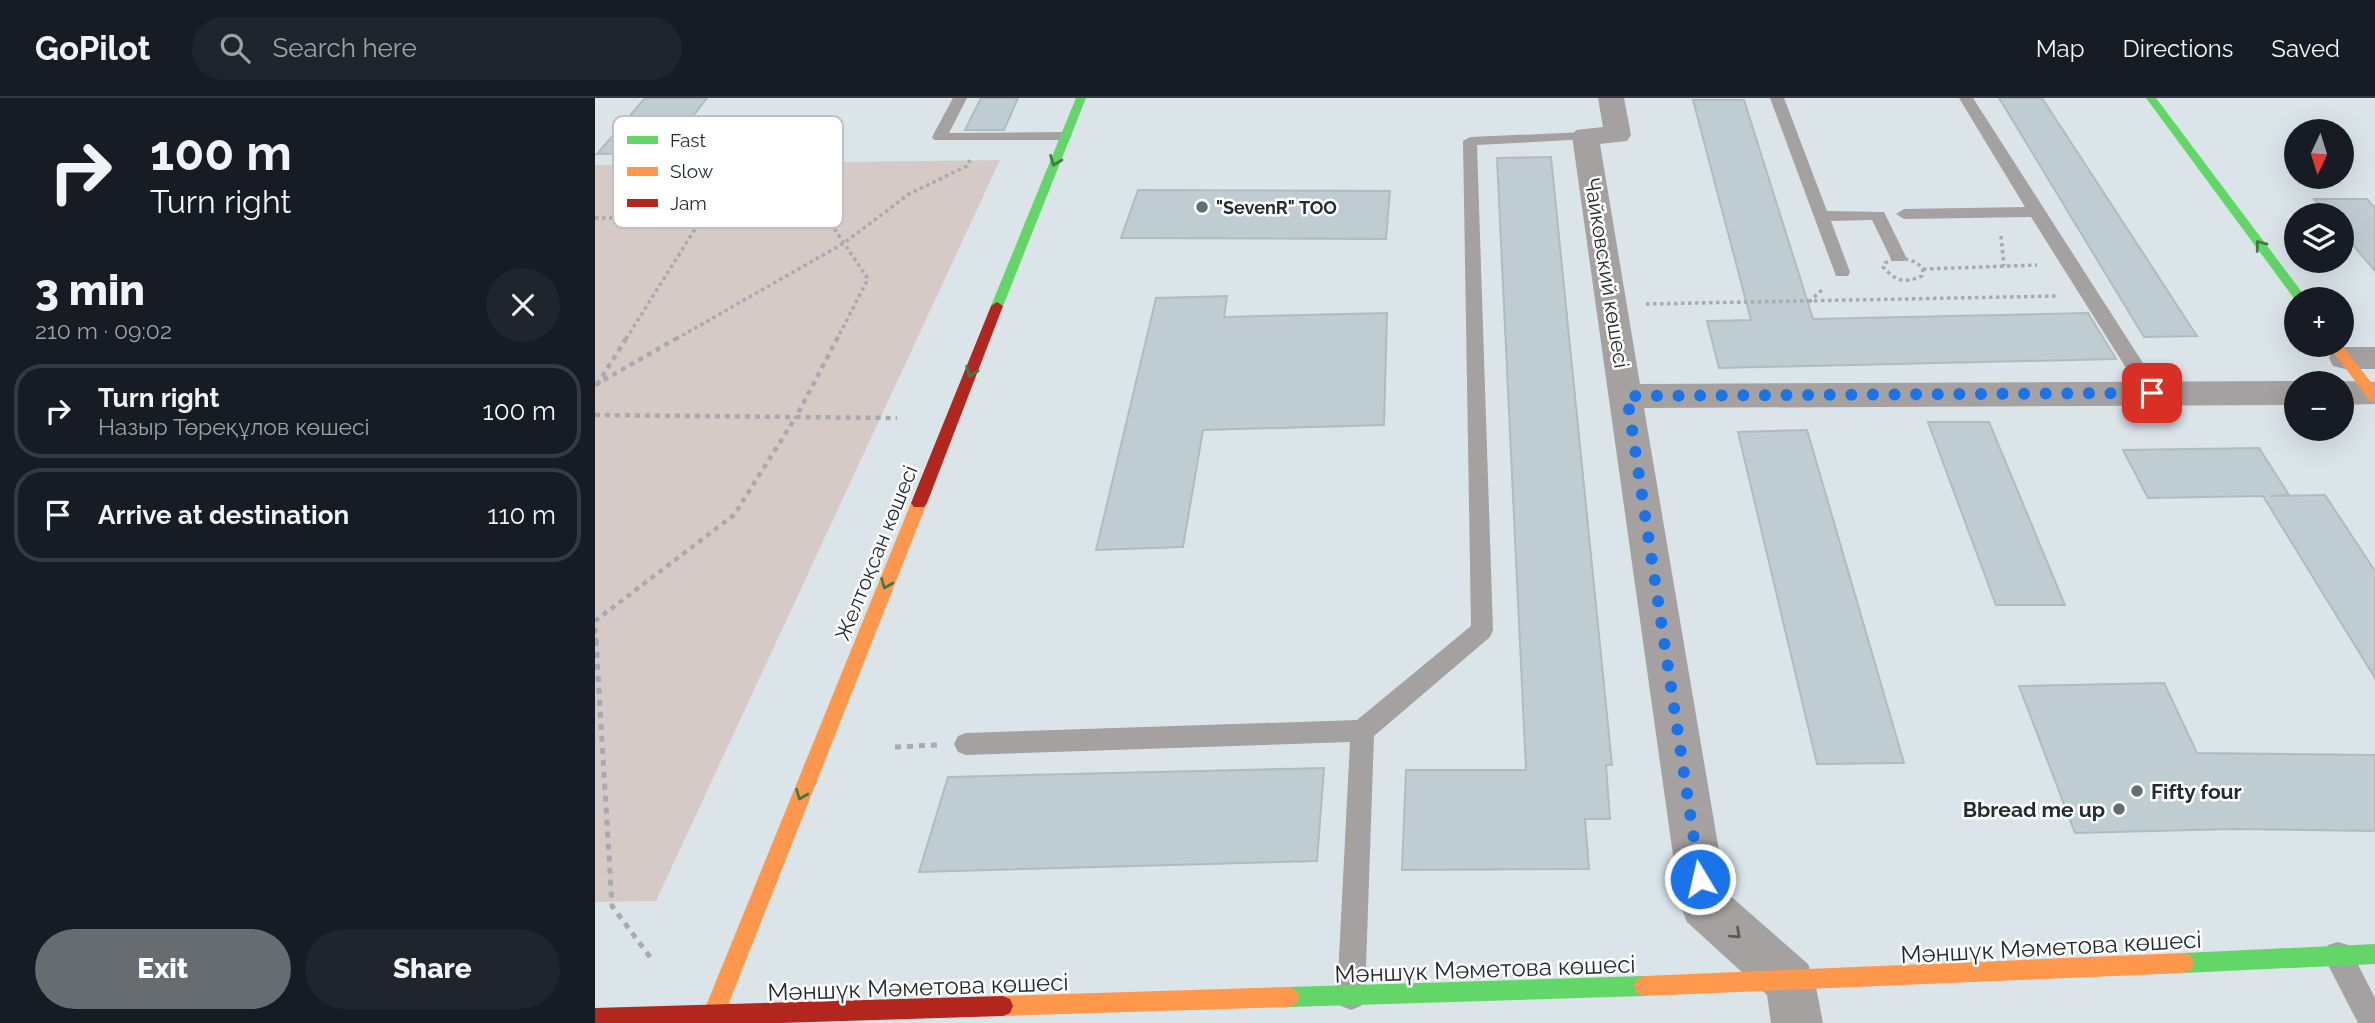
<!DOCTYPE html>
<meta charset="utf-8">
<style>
body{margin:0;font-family:Raleway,sans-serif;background:#20242c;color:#f1f3f6;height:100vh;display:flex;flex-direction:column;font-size:26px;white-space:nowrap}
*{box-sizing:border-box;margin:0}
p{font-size:23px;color:#9ea1a6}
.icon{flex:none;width:38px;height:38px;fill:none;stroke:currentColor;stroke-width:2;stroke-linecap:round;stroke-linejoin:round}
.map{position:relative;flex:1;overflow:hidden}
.side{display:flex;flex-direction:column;background:#171b24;width:595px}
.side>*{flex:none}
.top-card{background:#171b24;color:#f1f3f6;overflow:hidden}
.needle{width:46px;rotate:184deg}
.controls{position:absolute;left:1689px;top:21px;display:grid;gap:14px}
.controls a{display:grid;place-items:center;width:70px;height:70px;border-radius:50%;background:#171b24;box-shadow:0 7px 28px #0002;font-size:35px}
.pin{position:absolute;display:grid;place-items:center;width:60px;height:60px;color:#fff;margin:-30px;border-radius:14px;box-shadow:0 4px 10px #0006}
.me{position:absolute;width:77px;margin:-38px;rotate:351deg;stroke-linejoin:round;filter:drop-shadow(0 0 5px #0008)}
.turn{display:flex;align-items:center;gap:24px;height:147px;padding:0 35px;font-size:32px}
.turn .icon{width:91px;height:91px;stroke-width:2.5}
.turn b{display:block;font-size:49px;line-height:60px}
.round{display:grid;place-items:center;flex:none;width:74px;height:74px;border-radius:37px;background:#20242c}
.head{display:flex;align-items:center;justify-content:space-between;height:119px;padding:0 35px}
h1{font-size:42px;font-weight:800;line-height:52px}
.primary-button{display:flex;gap:14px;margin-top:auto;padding:14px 35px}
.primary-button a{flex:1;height:80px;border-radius:42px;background:#656d70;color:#fff;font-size:28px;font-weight:800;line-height:80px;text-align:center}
.primary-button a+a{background:#20242c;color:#f1f3f6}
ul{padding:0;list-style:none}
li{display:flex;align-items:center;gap:21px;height:94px;margin:0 14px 10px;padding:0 21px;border:4px solid #363941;border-radius:28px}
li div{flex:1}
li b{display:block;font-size:26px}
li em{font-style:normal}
header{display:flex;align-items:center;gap:42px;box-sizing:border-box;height:98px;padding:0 35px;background:#171b24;border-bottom:2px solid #363941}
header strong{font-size:33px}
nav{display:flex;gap:38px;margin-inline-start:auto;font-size:24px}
.search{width:490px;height:63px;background:#20242c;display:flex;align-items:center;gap:18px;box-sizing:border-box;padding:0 24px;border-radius:38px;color:#9ea1a6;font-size:26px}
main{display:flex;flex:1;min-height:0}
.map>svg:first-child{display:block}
.green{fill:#d6cac7}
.building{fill:#bfcdd2;stroke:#b3babe;stroke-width:2}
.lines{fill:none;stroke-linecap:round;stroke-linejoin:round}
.path-far2{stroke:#a9aaab;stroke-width:3.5;stroke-dasharray:3.5 3.5;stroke-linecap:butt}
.path-far1{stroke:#a9aaab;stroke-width:4.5;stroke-dasharray:5 5;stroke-linecap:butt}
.path{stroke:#a9aaab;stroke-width:5;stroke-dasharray:6 6;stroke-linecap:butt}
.lane{fill:#a5a1a0;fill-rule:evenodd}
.street{fill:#a5a1a0;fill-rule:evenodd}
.fast{fill:#63d668;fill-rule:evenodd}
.slow{fill:#ff974d;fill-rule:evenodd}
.jam{fill:#b3261e;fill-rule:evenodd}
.oneway{stroke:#417849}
.oneway2{stroke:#585b5c}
.route{stroke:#1a73e8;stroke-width:12;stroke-dasharray:0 21.6}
.poi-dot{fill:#656d70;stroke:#fff;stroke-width:2.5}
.labels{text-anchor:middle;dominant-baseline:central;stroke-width:5;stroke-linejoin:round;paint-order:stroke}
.far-poi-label{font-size:18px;font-weight:bold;fill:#252c2f;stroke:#fff;text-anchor:start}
.street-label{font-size:21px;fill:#252c2f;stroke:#fff}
.poi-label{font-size:21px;font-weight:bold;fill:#252c2f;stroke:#fff;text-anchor:start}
.near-street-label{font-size:24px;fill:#252c2f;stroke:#fff}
.key{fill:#fff;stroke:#bec0c1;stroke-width:2}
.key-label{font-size:19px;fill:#252c2f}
</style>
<header>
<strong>GoPilot</strong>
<div class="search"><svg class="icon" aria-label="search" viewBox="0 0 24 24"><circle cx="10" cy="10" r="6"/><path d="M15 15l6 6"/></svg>Search here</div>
<nav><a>Map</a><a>Directions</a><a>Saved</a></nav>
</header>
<main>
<section class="side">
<div class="top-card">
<div class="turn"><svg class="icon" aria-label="right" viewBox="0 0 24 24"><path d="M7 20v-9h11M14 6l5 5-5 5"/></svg><div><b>100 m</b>Turn right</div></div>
</div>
<div class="head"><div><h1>3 min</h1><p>210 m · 09:02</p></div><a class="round"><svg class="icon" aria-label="close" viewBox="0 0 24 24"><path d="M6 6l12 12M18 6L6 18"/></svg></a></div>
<ul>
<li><svg class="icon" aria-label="right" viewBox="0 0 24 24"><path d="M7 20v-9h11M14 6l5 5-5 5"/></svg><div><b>Turn right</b><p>Назыр Төреқұлов көшесі</p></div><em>100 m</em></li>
<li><svg class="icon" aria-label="arrive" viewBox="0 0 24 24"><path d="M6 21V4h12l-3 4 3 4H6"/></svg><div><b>Arrive at destination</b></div><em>110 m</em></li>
</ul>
<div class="primary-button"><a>Exit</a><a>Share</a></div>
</section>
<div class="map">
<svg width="1780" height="925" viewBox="0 0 1780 925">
<rect width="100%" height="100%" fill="#dbe5e9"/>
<polygon class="green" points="405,62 61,803 0,804 0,67"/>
<g class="building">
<polygon points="50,0 112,0 69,55 2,56"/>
<polygon points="386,0 423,0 409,32 370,32"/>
<polygon points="1404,0 1447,0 1602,238 1549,239"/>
<polygon points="1098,2 1149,2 1218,221 1493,215 1521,261 1124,270 1112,223 1156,222"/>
<polygon points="956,59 1017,667 1011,667 1015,721 990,721 994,771 807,772 811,672 931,672 902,60"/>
<polygon points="543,92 795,93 791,141 526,140"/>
<polygon points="1719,101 1772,101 1780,110 1780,173 1746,133 1746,117 1733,117"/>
<polygon points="632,198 629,219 792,215 789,327 608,332 588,449 501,452 561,200"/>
<polygon points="1333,324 1394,324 1470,507 1401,507"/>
<polygon points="1212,332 1309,665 1222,666 1143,334"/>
<polygon points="1664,350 1694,397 1675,398 1730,397 1780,473 1780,580 1668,398 1553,400 1528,352"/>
<polygon points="1569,585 1602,655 1780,657 1780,733 1639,731 1480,735 1424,588"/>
<polygon points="729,670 722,763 324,774 353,679"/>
</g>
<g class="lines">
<g class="path-far2">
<polyline points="0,120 232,120 273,181 242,241"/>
<polyline points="1406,138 1409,168"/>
<path d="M1303,159l18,5 7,7 -1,7c-18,8 -26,5 -39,-9l2,-4z"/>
<polyline points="1328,171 1442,167"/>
<polyline points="1214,204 1228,191"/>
<polyline points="1051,206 1462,198"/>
<polyline points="31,241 107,120 143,70"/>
<polyline points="81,241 249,145 314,96 372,68 375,62"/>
</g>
<g class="path-far1">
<polyline points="243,239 201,319 302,320"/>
<polyline points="0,287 84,239"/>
<polyline points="2,287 32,239"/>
<polyline points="0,317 200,319"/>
<polyline points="0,523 139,417 201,319"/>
<polyline points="0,530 1,544"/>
</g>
<g class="path">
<polyline points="1,542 17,808 58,863"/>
<polyline points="300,649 342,647"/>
</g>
<g class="lane">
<polygon points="358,0 372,0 354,35 470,34 477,38 470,42 339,42 337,39"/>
<polygon points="1175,0 1189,0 1232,113 1289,114 1311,159 1309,163 1297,163 1277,122 1236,123 1255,174 1253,178 1241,178"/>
<polygon points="1364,0 1378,0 1564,290 1566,295 1564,300 1550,300 1436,119 1309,121 1301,116 1309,111 1430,109"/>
<polygon points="990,34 995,35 997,38 995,41 882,47 898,532 895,539 779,638 770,898 766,908 756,912 746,908 742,898 755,644 371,657 363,654 359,646 363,638 371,635 762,622 876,528 868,43 875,39"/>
<polygon points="1743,844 1753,847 1780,900 1780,925 1763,925 1733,867 1730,857 1733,847"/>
</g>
<g class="street">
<polygon points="1003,0 1029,0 1036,37 1032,43 1005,46 1045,286 1701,283 1709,285 1701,285 1701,307 1049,310 1131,794 1213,866 1220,884 1228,925 1176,925 1172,897 1092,824 1085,807 977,38 981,32 1008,29"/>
<polygon points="1750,249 1780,249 1780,271 1750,271 1738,268 1734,260 1738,252"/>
<polygon points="1746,283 1780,284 1780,306 1746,307 1746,285 1738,285"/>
</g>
<g class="fast">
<polygon points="481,0 491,0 408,208 402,212 397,211 396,208"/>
<polygon points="1551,0 1561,0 1712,201 1701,201 1701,203"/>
<polygon points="1780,846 1780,866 1589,875 1582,872 1579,865 1582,858 1589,855"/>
<polygon points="1049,878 1056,881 1059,888 1056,895 1049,898 694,909 687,906 684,899 687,892 694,889"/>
</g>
<g class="slow">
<polygon points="1746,246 1780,289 1780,304 1775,303 1733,247"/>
<polygon points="324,399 332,405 126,925 104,925 316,405"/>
<polygon points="1589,855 1596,858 1599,865 1596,872 1589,875 1049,898 1042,895 1039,888 1042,881 1049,878"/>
<polygon points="694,889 701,892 704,899 701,906 694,909 408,918 401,915 398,908 401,901 408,898"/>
</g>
<g class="jam">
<polygon points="402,204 408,208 332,405 329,409 319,409 316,405 396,208"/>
<polygon points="408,898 415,901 418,908 415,915 408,918 185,925 0,925 0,910"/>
</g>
</g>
<defs><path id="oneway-chevron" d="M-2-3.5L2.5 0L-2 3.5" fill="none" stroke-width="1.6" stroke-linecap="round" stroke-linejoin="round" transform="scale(1.75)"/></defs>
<g class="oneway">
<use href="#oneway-chevron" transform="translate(460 63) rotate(112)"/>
<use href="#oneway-chevron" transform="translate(1665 147) rotate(-127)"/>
<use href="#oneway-chevron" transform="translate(376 274) rotate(112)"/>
<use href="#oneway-chevron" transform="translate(291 486) rotate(112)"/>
<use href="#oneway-chevron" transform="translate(206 697) rotate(112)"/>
</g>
<use class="oneway2" href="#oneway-chevron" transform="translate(1141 836) rotate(42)"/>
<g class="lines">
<polyline class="route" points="1105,781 1032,298 1557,295"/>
</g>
<g class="poi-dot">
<circle cx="607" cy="109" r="7"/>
<circle cx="1542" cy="693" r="7"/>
<circle cx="1524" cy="711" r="7"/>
</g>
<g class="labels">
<g class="far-poi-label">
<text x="621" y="109">"SevenR" ТОО</text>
</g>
<g class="street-label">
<text transform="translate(1012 175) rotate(81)">Чайковский көшесі</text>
<text transform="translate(281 455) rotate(-68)">Желтоқсан көшесі</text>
</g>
<g class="poi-label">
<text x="1556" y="693">Fifty four</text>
<text x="1510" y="711" text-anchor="end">Bbread me up</text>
</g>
<g class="near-street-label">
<text transform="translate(1456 849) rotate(-3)">Мәншүк Мәметова көшесі</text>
<text transform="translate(890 871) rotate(-2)">Мәншүк Мәметова көшесі</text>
<text transform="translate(323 889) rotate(-2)">Мәншүк Мәметова көшесі</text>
</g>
</g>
<rect x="18" y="18" width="230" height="112" rx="10" class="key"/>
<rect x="32" y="38" width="31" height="8" fill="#63d668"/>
<rect x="32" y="69" width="31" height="9" fill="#ff974d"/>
<rect x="32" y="101" width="31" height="8" fill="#b3261e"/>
<g class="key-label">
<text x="75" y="49">Fast</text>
<text x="75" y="80">Slow</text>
<text x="75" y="112">Jam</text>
</g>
</svg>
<div class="controls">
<a><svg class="needle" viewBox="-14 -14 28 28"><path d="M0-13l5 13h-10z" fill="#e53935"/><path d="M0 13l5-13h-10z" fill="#9ea1a6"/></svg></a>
<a><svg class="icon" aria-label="layers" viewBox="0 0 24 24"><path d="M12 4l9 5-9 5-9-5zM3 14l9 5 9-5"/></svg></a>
<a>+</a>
<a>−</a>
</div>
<div class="pin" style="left:1557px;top:295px;background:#d93025"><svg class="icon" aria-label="arrive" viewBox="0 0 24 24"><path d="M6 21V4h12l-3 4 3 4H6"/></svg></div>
<svg class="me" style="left:1105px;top:781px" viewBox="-20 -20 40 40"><circle r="17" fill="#1a73e8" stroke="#fff" stroke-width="3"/><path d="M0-11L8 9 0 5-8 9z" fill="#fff"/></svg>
</div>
</main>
